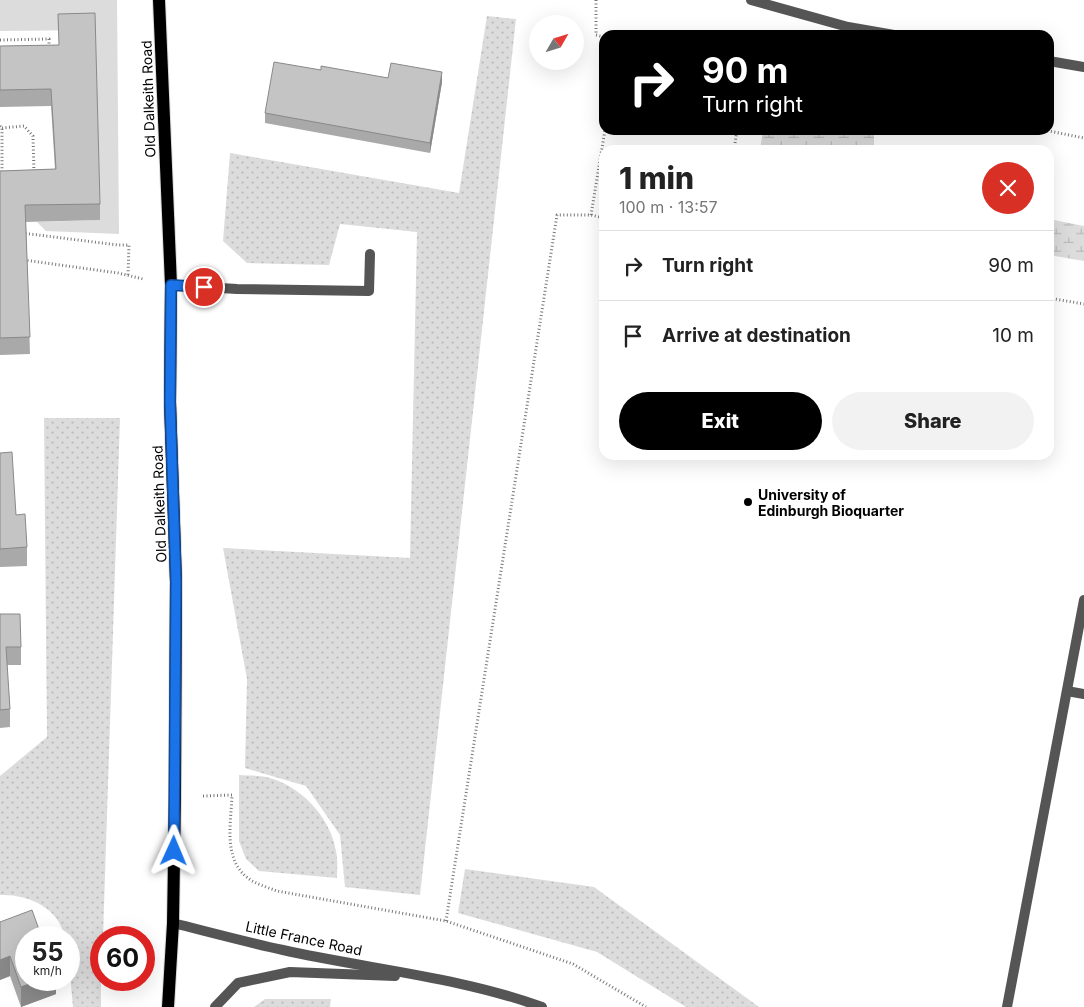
<!DOCTYPE html>
<meta charset="utf-8">
<style>
body{margin:0;font-family:Inter,sans-serif;background:#f2f2f2;color:#222;height:100vh;display:flex;flex-direction:column;font-size:19px;white-space:nowrap}
*{box-sizing:border-box;margin:0}
p{font-size:16px;color:#767676}
.icon{flex:none;width:28px;height:28px;fill:none;stroke:currentColor;stroke-width:2;stroke-linecap:round;stroke-linejoin:round}
.map{position:relative;flex:1;overflow:hidden}
.sheet{position:absolute;left:599px;top:145px;width:455px;height:315px;display:flex;flex-direction:column;background:#fff;border-radius:15px;box-shadow:0 5px 20px #0002}
.sheet>*{flex:none}
.guide{position:absolute;left:599px;top:30px;width:455px;height:105px;border-radius:15px;box-shadow:0 5px 20px #0002;background:#000;color:#fff;overflow:hidden}
.needle{width:32px;rotate:51deg}
.tools{position:absolute;left:529px;top:15px;display:grid;gap:10px}
.tools a{display:grid;place-items:center;width:55px;height:55px;border-radius:50%;background:#fff;box-shadow:0 5px 20px #0002;font-size:25px}
.speed{position:absolute;left:15px;top:926px;display:flex;gap:10px;font-size:25px;font-weight:700;text-align:center}
.speed>*{display:grid;place-content:center;width:65px;height:65px;border-radius:50%;background:#fff;box-shadow:0 5px 20px #0002;line-height:1}
.speed small{font-size:12px;font-weight:400}
.speed .limit{border:8px solid #d22;background:#fff;color:#111}
.pin{position:absolute;display:grid;place-items:center;width:42px;height:42px;color:#fff;margin:-21px;border:2px solid #fff;border-radius:50%;box-shadow:0 1px 5px #0007}
.me{position:absolute;width:55px;margin:-28px;rotate:1deg;stroke-linejoin:round;filter:drop-shadow(0 0 4px #0008)}
.turn{display:flex;align-items:center;gap:18px;height:105px;padding:0 20px;font-size:22px}
.turn .icon{width:65px;height:65px;stroke-width:2.5}
.turn b{display:block;font-size:35px;line-height:42px}
.round{display:grid;place-items:center;flex:none;width:52px;height:52px;border-radius:26px;background:#f2f2f2}
.headline{display:flex;align-items:center;justify-content:space-between;height:85px;padding:0 20px}
h1{font-size:30px;font-weight:800;line-height:38px}
.cta{display:flex;gap:10px;margin-top:auto;padding:10px 20px}
.cta a{flex:1;height:58px;border-radius:30px;background:#000;color:#fff;font-size:20px;font-weight:800;line-height:58px;text-align:center}
.cta a+a{background:#f2f2f2;color:#222}
ul{padding:0;list-style:none}
li{display:flex;align-items:center;gap:15px;height:70px;padding:0 20px;border-top:1px solid #e0e0e0}
li div{flex:1}
li b{display:block;font-size:19px}
li em{font-style:normal}
.map>svg:first-child{display:block}
.grass{fill:url(#grass-dots)}
.wetland{fill:url(#wetland-marsh)}
.green{fill:#dcdcdc}
.lines{fill:none;stroke-linecap:round;stroke-linejoin:round}
.primary-casing{stroke:#dbdbdb;stroke-width:14}
.path{stroke:#777;stroke-width:3;stroke-dasharray:1 2.5;stroke-linecap:butt}
.service{stroke:#555;stroke-width:10}
.minor{stroke:#555;stroke-width:10}
.primary{stroke:#000;stroke-width:12}
.wall{fill:#a9a9a9}
.shaded-wall{fill:#898989}
.building{fill:#c4c4c4;stroke:#898989}
.route-casing{stroke:#114b97;stroke-width:12}
.route{stroke:#1a73e8;stroke-width:9}
.poi-dot{fill:#000;stroke:#fff;stroke-width:2}
.labels{text-anchor:middle;dominant-baseline:central;stroke-width:4.5;stroke-linejoin:round;paint-order:stroke}
.street-label{font-size:14px;fill:#000;stroke:#fff}
.poi-label{font-size:14px;font-weight:bold;fill:#000;stroke:#fff;text-anchor:start}
</style>
<div class="map">
<svg width="1084" height="1007" viewBox="0 0 1084 1007">
<defs>
<pattern id="grass-dots" width="8" height="8" patternUnits="userSpaceOnUse" patternTransform="scale(1.25)"><rect width="8" height="8" fill="#dcdcdc"/><path d="M2 2h.1M6 6h.1" fill="none" stroke="#bbb" stroke-width="1.8" stroke-linecap="round"/></pattern>
<pattern id="wetland-marsh" width="20" height="14" patternUnits="userSpaceOnUse" patternTransform="scale(1.25)"><rect width="20" height="14" fill="#dcdcdc"/><path d="M1 5h8M5 5V1M11 12h8M15 12V8" fill="none" stroke="#bbb"/></pattern>
</defs>
<rect width="100%" height="100%" fill="#fff"/>
<g class="grass">
<polygon points="487,16 516,19 420,895 345,887 340,835 306,786 245,768 247,679 223,548 410,558 417,232 340,224 329,265 247,263 223,241 230,153 459,193"/>
<path d="M44,418h76l-17,519 -2,1v69h-28l-4,-45v-24l-4,-1c-7,-30 -37,-43 -65,-42v-119l47,-39z"/>
<path d="M239,775c8,1 18,0 27,2 34,8 64,39 70,74 2,9 1,18 1,27l-78,-7 -13,-12 -7,-18z"/>
<polygon points="465,869 594,887 759,1007 686,1007 597,952 458,913"/>
<polygon points="265,999 331,999 330,1007 254,1007"/>
</g>
<g class="wetland">
<polygon points="763,130 874,130 874,150 760,150"/>
<polygon points="1049,219 1084,226 1084,261 1049,255"/>
</g>
<polygon class="green" points="0,0 117,0 119,234 46,231 37,222 100,220 95,30 0,31"/>
<g class="lines">
<g class="primary-casing">
<polyline id="primary" points="159,0 171,285 170,402 176,582 175,797 173,923 168,1007"/>
</g>
<g class="path">
<polyline points="596,0 596,35 604,37"/>
<polyline points="0,40 49,39 49,47"/>
<polyline points="0,126 2,128 2,174"/>
<polyline points="2,128 24,126 33,136 34,173"/>
<polyline points="1044,130 1084,138"/>
<polyline points="734,150 737,130"/>
<polyline points="591,215 605,130"/>
<polyline points="22,233 118,245 129,245 128,275"/>
<polyline points="24,260 118,273 143,279"/>
<polyline points="1049,298 1084,304"/>
<path d="M203,796l29,-1c-1,30 -10,67 20,86 8,4 17,7 25,10l169,30 127,43 73,43"/>
<polyline points="446,921 557,215 591,215 604,218"/>
</g>
<g class="service">
<polyline points="751,0 848,27 894,35"/>
<polyline points="1049,61 1084,67"/>
<polyline points="171,285 237,289 369,291 370,254"/>
<polyline points="1067,691 1084,694"/>
<polyline points="1007,1007 1084,600"/>
</g>
<g class="minor">
<path d="M173,923c36,9 73,19 110,27 85,19 177,27 259,57"/>
<polyline points="215,1007 238,983 290,972 395,976"/>
</g>
<use href="#primary" class="primary"/>
</g>
<g class="wall">
<polygon points="58,14 100,204 100,220 26,222 30,354 0,355 0,171 55,169 51,106 0,107 0,46 59,45"/>
<polygon points="321,70 388,78 442,82 430,153 265,123 265,113"/>
<polygon points="0,453 16,515 27,547 27,566 0,567"/>
<polygon points="0,614 21,647 21,665 7,665 10,709 10,727 0,728"/>
<polygon points="0,922 56,980 56,994 21,1007 10,976 0,980"/>
</g>
<g class="shaded-wall">
<polygon points="442,72 442,82 430,153 430,143"/>
<polygon points="10,956 10,976 0,980 0,960"/>
<polygon points="40,980 56,980 56,994 21,1007 21,987"/>
</g>
<g class="building">
<polygon points="95,13 100,204 25,205 30,337 0,338 0,171 56,169 51,89 0,90 0,46 59,45 58,14"/>
<polygon points="274,62 321,70 321,66 388,78 391,63 442,72 430,143 265,113"/>
<polygon points="12,452 16,515 25,514 27,547 0,549 0,453"/>
<polygon points="0,614 20,614 21,647 6,647 10,709 0,710"/>
<polygon points="32,910 42,938 26,938 26,980 40,980 21,987 10,956 0,960 0,922"/>
</g>
<g class="lines">
<g class="route-casing">
<polyline id="route" points="174,851 176,582 170,402 171,285 204,287"/>
</g>
<use href="#route" class="route"/>
</g>
<circle class="poi-dot" cx="748" cy="502" r="5"/>
<g class="labels">
<g class="street-label">
<text transform="translate(148 99) rotate(-92)">Old Dalkeith Road</text>
<text transform="translate(159 504) rotate(-92)">Old Dalkeith Road</text>
<text transform="translate(304 938) rotate(12)">Little France Road</text>
</g>
<g class="poi-label">
<text x="758" y="494">University of<tspan x="758" dy="16">Edinburgh Bioquarter</tspan></text>
</g>
</g>
</svg>
<div class="tools">
<a><svg class="needle" viewBox="-14 -14 28 28"><path d="M0-13l5 13h-10z" fill="#e53935"/><path d="M0 13l5-13h-10z" fill="#767676"/></svg></a>
</div>
<div class="speed"><div>55<small>km/h</small></div><div class="limit">60</div></div>
<div class="pin" style="left:204px;top:287px;background:#d93025"><svg class="icon" aria-label="arrive" viewBox="0 0 24 24"><path d="M6 21V4h12l-3 4 3 4H6"/></svg></div>
<svg class="me" style="left:174px;top:851px" viewBox="-20 -20 40 40"><path d="M0-17L14 15 0 8-14 15z" fill="#1a73e8" stroke="#fff" stroke-width="4"/></svg>
<div class="guide">
<div class="turn"><svg class="icon" aria-label="right" viewBox="0 0 24 24"><path d="M7 20v-9h11M14 6l5 5-5 5"/></svg><div><b>90 m</b>Turn right</div></div>
</div>
<section class="sheet">
<div class="headline"><div><h1>1 min</h1><p>100 m · 13:57</p></div><a class="round" style="background:#d93025;color:#fff"><svg class="icon" aria-label="close" viewBox="0 0 24 24"><path d="M6 6l12 12M18 6L6 18"/></svg></a></div>
<ul>
<li><svg class="icon" aria-label="right" viewBox="0 0 24 24"><path d="M7 20v-9h11M14 6l5 5-5 5"/></svg><div><b>Turn right</b></div><em>90 m</em></li>
<li><svg class="icon" aria-label="arrive" viewBox="0 0 24 24"><path d="M6 21V4h12l-3 4 3 4H6"/></svg><div><b>Arrive at destination</b></div><em>10 m</em></li>
</ul>
<div class="cta"><a>Exit</a><a>Share</a></div>
</section>
</div>
